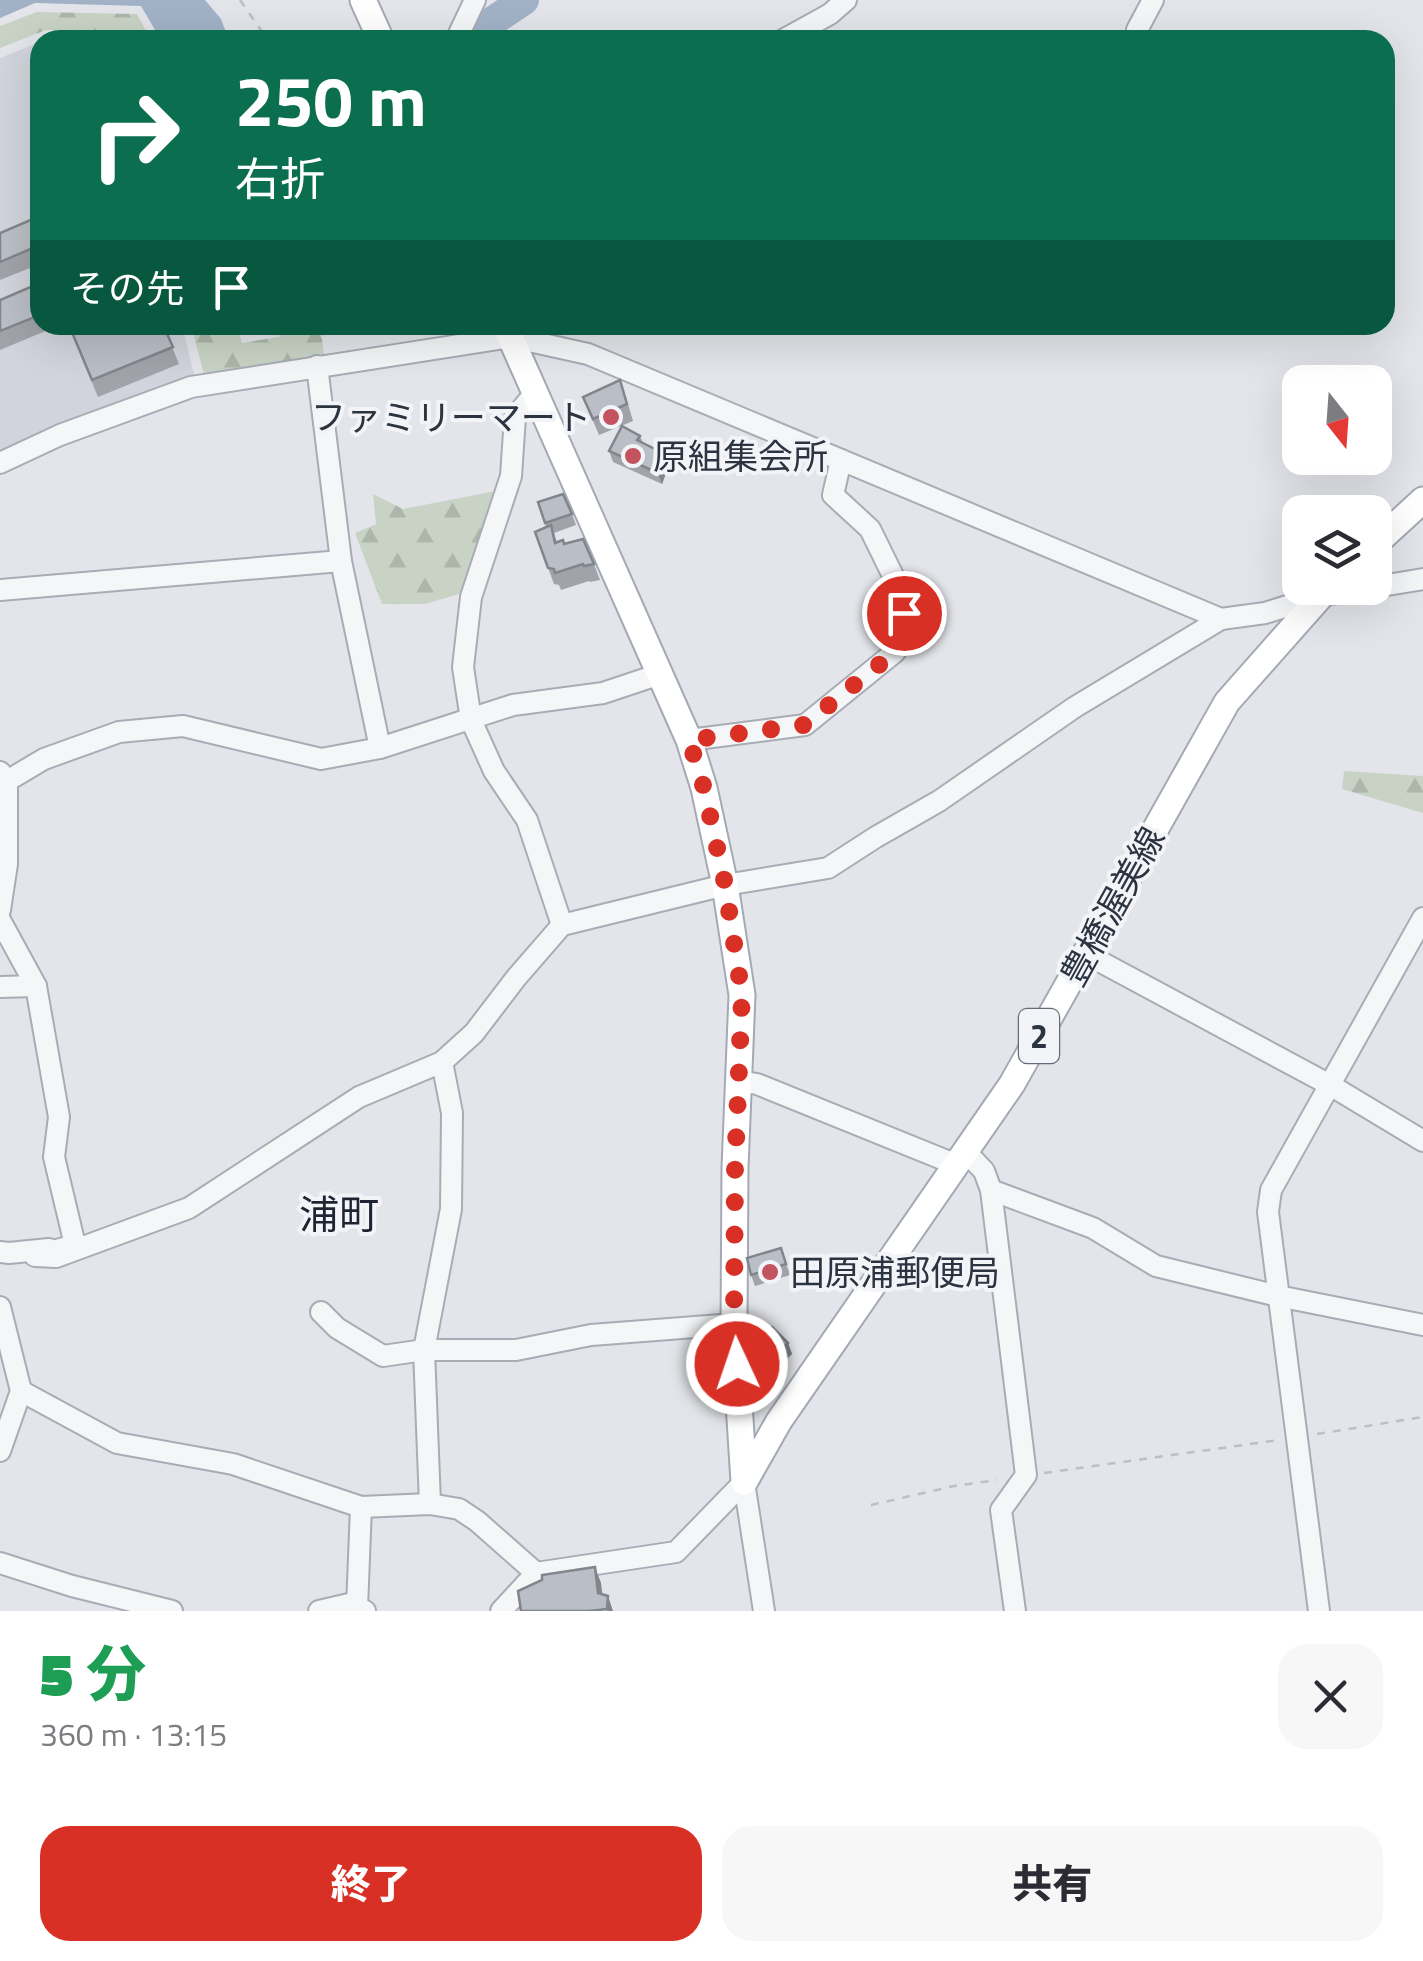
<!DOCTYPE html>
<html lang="ja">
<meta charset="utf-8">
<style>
body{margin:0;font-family:"Titillium Web","Noto Sans JP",sans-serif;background:#f7f7f7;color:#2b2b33;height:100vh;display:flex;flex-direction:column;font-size:38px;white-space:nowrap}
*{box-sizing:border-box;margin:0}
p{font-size:32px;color:#7c7c81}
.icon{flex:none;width:55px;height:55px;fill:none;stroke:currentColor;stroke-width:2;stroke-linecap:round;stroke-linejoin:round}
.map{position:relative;height:1611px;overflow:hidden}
.sheet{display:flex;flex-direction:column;background:#fff;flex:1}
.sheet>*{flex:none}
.guide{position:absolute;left:30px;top:30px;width:1365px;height:305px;border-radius:30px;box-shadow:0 10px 40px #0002;background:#0b6e4f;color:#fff;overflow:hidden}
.needle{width:65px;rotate:163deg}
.fabs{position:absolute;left:1282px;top:365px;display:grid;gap:20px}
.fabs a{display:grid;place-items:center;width:110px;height:110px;border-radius:20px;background:#fff;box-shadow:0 10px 40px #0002;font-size:50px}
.pin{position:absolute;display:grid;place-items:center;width:85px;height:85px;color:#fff;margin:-42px;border:5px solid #fff;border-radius:50%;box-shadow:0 2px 10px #0007}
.me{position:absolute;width:110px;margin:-55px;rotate:357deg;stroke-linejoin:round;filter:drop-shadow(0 0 8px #0008)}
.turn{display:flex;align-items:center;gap:35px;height:210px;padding:0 40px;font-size:45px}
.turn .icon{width:130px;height:130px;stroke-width:2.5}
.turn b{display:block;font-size:70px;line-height:85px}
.then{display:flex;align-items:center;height:95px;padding:0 40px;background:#0003;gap:20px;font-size:38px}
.round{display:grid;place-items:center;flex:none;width:105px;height:105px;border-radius:30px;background:#f7f7f7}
.headline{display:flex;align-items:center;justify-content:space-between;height:170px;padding:0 40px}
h1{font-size:60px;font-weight:800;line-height:75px;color:#1e9e55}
.button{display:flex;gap:20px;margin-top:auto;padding:20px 40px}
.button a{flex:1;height:115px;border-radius:30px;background:#d93025;color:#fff;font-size:40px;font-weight:800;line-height:115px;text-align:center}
.button a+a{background:#f7f7f7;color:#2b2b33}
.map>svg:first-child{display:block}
.built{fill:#d1d4dc}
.forest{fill:url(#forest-firs)}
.water{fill:#a1b2c7}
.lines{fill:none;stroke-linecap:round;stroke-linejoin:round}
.river{stroke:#a1b2c7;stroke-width:30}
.minor-casing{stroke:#a8acb4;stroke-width:24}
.major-casing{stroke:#a3a9b5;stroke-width:29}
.path{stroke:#bdbfc5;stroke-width:2.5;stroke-dasharray:8 8;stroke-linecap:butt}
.minor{stroke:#f5f6f8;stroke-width:20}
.major{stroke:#fff;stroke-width:25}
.wall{fill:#a0a3aa}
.shaded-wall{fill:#82858b}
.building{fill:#babec6;stroke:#82858b;stroke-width:2.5}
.route{stroke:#d93025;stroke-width:18;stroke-dasharray:0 32.4}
.poi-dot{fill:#c45360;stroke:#f2f4f7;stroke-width:4}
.labels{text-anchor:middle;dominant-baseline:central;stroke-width:8;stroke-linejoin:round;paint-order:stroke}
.shield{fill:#f2f4f7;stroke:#676d78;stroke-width:2.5}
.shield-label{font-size:32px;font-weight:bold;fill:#2c3341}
.poi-label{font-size:35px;fill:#2c3341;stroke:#f2f4f7;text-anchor:start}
.street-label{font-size:35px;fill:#2c3341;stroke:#f2f4f7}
.quarter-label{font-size:40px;fill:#1e2432;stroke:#f2f4f7}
</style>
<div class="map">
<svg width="1423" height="1611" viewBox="0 0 1423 1611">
<defs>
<pattern id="forest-firs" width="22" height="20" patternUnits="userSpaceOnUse" patternTransform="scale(2.5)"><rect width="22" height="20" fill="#c8d3c5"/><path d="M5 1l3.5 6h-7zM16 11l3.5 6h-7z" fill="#acb6aa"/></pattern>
</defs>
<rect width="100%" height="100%" fill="#e3e5ea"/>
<polygon class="built" points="40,42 40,325 182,325 195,379 0,451 0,58"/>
<g class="forest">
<polygon points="37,12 137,14 151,40 137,40 133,31 46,30 0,48 0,26"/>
<polygon points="191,325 237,325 242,343 279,337 283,325 320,325 324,354 206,382"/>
<polygon points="496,491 463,593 425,604 382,604 355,533 376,524 373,494 403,509"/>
<polygon points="1344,771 1423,776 1423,813 1342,789"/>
</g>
<polygon class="water" points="0,0 205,0 221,19 229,40 161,40 141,6 35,3 0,18"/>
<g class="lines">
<polyline class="river" points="465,40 524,0"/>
<g class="minor-casing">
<g id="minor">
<polyline points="1137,30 1153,0"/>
<polyline points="456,40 475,0"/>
<polyline points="783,40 830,14 846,0"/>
<polyline points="317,366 341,561 380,748"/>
<polyline points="535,393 515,417 511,476 471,597 463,667 471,720 494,771 527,820 562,925"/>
<polyline points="0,463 60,435 191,387 511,337 588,354 1221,619 1265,613 1319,596 1369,588"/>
<polyline points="1375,587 1423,579"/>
<polyline points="0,590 341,561"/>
<polyline points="689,740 805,725 895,652 904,613 899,588 870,529 833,495 841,460"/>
<polyline points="0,772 7,781 7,864 0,910"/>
<polyline points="7,781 44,759 119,732 183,726 321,759 380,748 513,705 603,693 660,674"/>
<polyline points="0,920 36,986 59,1117 54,1157 75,1245"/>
<polyline points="1086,954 1330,1085 1423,1141"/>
<polyline points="0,987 36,986"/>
<polyline points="739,1081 757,1084 957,1165"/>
<polyline points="966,1152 984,1171 991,1190 1093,1228 1156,1266 1278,1296 1423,1325"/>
<polyline points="991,1190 1026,1475 1001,1510 1015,1611"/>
<polyline points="75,1245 35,1256 56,1257 189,1208 359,1097 442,1062 474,1033 516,978 562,925 725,885 828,868 876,837 939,801 1075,707 1221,619"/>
<polyline points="0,1252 9,1253 49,1249"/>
<polyline points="0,1307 21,1391 0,1451"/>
<polyline points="321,1312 337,1328 383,1356 424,1350 516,1350 591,1335 734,1324"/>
<polyline points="21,1391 117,1443 233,1464 361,1507 430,1504 459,1509 477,1521 536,1573"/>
<polyline points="744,1482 764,1611"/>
<polyline points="430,1504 424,1350 451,1209 452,1113 442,1062"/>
<polyline points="0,1563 72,1586 172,1611"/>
<polyline points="357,1608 361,1507"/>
<polyline points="319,1611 349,1604 365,1611"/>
<polyline points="501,1611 536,1573 676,1552 744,1482"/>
<polyline points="1319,1611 1268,1212 1271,1190 1423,918"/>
</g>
</g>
<g class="major-casing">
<g id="major">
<polyline points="363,0 381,40"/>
<polyline points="505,325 689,740 704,788 725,885 742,995 735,1168 734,1324 744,1482"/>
<polyline points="1375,544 1423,500"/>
<polyline points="745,1481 779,1421 1012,1084 1227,702 1328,588"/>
</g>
</g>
<g class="path">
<polyline points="240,0 263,33 273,40"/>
<polyline points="1317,1434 1423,1417"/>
<polyline points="1044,1473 1279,1440"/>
<polyline points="871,1505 954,1486 997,1480"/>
</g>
<use href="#minor" class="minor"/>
<use href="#major" class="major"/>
</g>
<g class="wall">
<polygon points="40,216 40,264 0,280 0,233"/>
<polygon points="40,283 40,325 60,325 0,350 0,300"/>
<polygon points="163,325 179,364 98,397 77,346"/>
<polygon points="583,397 626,397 633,421 599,435"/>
<polygon points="640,436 643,443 669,465 662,484 613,462 609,451"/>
<polygon points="538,502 572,514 576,525 554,533 557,542 565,544 594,564 600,580 590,582 589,581 561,590 559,585 554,584 535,532 546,527"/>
<polygon points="781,1248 790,1275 755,1286 751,1275"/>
<polygon points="788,1343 792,1354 765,1379 753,1366 749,1355"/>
</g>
<g class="shaded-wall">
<polygon points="665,454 669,465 662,484 658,473"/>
<polygon points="788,1343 792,1354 765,1379 761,1368"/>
<polygon points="595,1567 601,1583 604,1609 598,1593"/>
<polygon points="608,1596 613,1611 607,1611 607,1609"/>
</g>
<g class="building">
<polygon points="40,216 40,245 0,262 0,233"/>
<polygon points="40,283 40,315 0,331 0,300"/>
<polygon points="83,325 163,325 173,347 92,380 71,330"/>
<polygon points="620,380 627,404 593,419 583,397"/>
<polygon points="622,426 640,436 637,440 665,454 658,473 609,451"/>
<polygon points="563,494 572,514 545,523 538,502"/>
<polygon points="551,525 555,543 563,540 564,544 583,539 594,564 584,566 583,564 555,573 554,569 548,568 535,532"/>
<polygon points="781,1248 786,1264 751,1275 747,1258"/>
<polygon points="772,1327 788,1343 761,1368 749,1355 749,1349"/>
<polygon points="595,1567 598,1593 608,1596 607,1609 589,1611 521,1611 518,1591 542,1580 542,1575"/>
</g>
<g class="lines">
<polyline class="route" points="737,1364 734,1324 735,1168 742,995 725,884 704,788 689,740 804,725 895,652 904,613"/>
</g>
<g class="poi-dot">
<circle cx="611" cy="417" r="10"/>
<circle cx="633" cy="456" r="10"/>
<circle cx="770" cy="1272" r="10"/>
</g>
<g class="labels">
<rect class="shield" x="1019" y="1009" width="40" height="54" rx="8"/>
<g class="shield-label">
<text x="1039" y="1036">2</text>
</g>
<g class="poi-label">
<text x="591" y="417" text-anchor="end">ファミリーマート</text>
<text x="653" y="456">原組集会所</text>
<text x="790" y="1272">田原浦郵便局</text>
</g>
<g class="street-label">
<text transform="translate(1112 906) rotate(-61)">豊橋渥美線</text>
</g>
<g class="quarter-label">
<text x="339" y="1214">浦町</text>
</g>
</g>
</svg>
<div class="fabs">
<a><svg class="needle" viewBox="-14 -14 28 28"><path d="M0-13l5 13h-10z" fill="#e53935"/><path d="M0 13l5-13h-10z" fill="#7c7c81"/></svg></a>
<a><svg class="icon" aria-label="layers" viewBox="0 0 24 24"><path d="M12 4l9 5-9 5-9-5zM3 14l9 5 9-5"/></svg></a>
</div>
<div class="pin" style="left:904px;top:613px;background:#d93025"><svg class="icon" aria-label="arrive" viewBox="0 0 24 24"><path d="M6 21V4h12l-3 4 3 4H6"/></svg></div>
<svg class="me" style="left:737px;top:1364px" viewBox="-20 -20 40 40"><circle r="17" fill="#d93025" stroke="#fff" stroke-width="3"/><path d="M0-11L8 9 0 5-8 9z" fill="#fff"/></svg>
<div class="guide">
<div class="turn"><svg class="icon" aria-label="right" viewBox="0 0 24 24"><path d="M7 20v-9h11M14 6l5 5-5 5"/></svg><div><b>250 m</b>右折</div></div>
<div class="then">その先<svg class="icon" aria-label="arrive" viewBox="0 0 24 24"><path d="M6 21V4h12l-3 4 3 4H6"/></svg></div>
</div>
</div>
<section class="sheet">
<div class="headline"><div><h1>5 分</h1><p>360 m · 13:15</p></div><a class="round"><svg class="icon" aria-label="close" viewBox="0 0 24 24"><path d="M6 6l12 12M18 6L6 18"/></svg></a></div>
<div class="button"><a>終了</a><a>共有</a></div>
</section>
